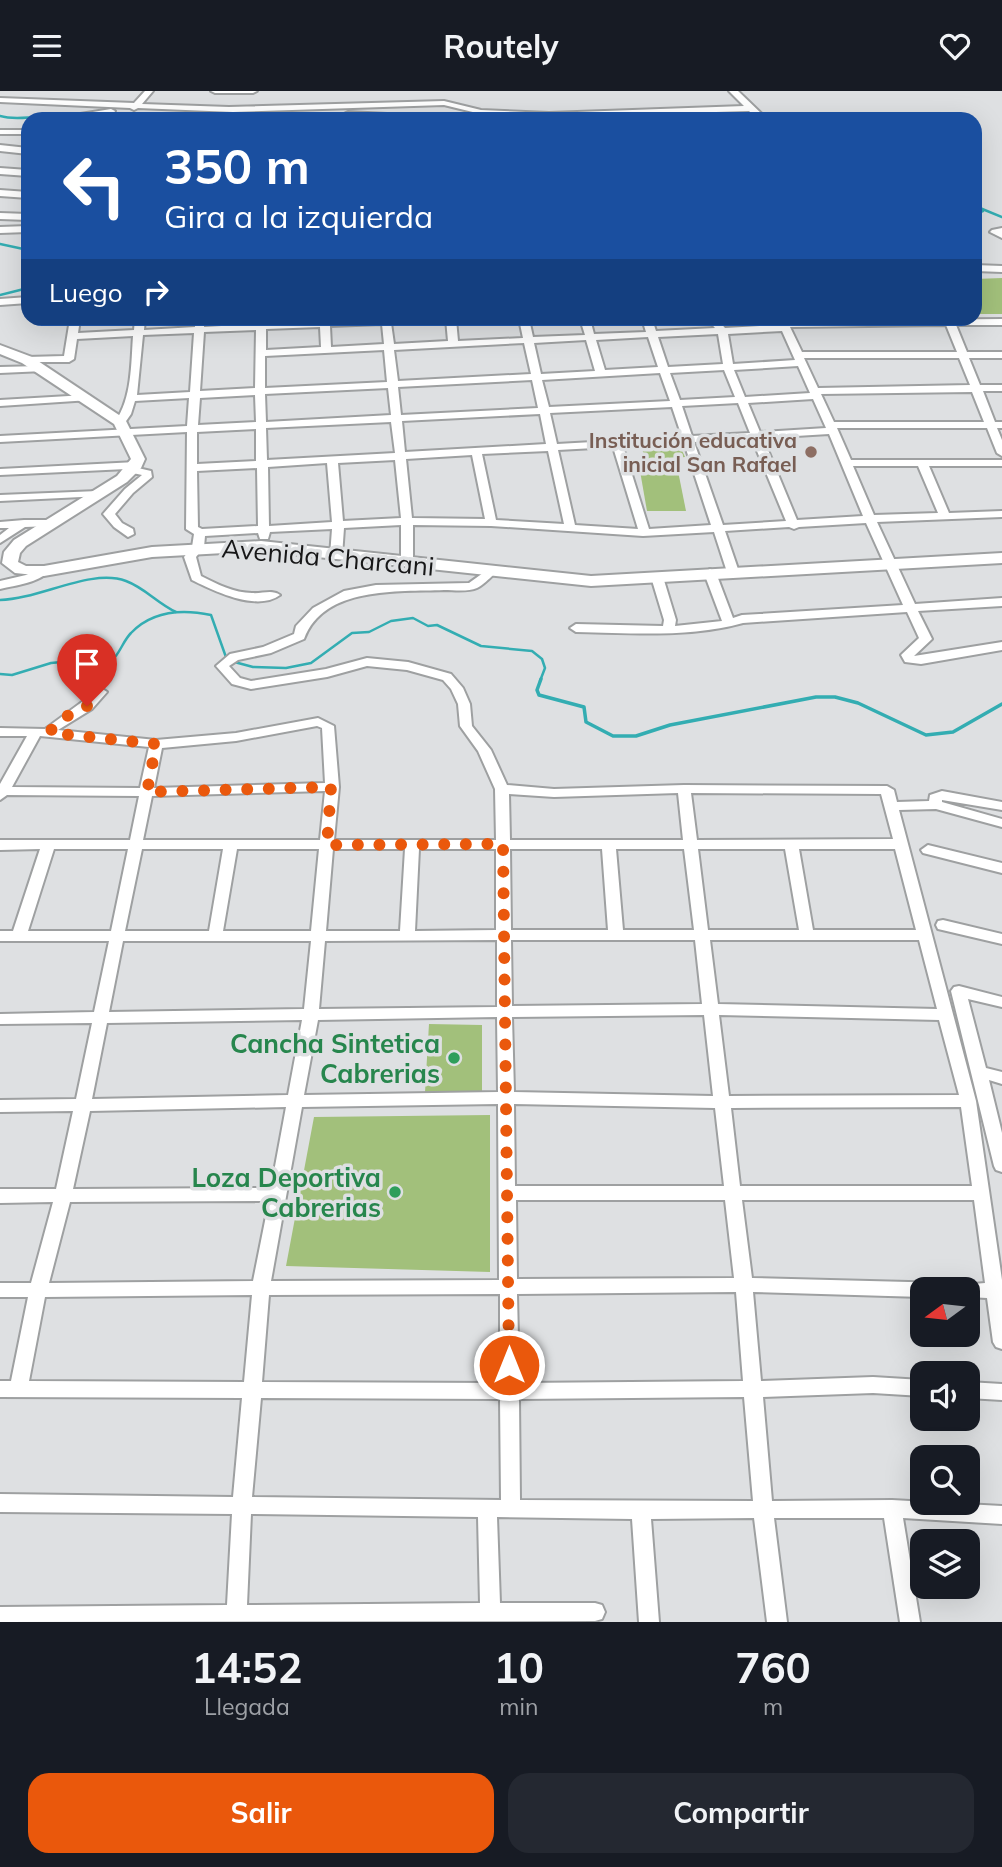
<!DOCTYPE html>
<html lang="es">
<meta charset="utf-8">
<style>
body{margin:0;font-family:Mulish,sans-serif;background:#242831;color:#f1f3f6;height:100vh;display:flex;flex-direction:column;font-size:26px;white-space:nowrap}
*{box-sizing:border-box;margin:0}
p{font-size:23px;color:#9ea1a6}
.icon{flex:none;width:38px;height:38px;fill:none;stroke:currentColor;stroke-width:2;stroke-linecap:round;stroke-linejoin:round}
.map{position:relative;height:1531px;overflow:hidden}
.details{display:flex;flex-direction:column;background:#171b24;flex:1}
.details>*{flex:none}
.banner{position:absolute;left:21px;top:21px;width:961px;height:214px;border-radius:21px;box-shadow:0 7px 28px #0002;background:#1a4fa0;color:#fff;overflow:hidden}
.needle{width:46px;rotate:255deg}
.fabs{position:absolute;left:910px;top:1186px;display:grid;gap:14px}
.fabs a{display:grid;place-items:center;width:70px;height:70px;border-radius:14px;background:#171b24;box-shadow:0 7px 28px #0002;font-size:35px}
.pin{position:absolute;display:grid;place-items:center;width:60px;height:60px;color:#fff;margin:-72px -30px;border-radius:50% 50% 50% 0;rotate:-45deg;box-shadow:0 0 7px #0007}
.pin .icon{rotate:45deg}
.me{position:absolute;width:77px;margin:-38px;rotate:0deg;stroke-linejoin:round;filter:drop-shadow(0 0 5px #0008)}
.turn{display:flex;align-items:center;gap:24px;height:147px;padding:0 28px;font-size:32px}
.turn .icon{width:91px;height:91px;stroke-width:2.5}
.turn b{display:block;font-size:49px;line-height:60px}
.then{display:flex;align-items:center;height:66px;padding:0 28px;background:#0003;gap:14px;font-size:26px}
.eta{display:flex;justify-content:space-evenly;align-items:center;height:119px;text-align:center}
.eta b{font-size:42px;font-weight:700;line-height:49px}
.cta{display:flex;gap:14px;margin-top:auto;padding:14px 28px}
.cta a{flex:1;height:80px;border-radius:21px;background:#ea580c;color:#fff;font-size:28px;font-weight:700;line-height:80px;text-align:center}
.cta a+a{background:#242831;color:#f1f3f6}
header{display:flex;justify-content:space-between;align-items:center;height:91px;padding:0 28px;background:#171b24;font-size:32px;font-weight:700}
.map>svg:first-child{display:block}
.green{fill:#a2c07b}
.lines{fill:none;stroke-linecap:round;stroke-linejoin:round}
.stream-far1{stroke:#33adb2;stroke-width:2.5}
.stream{stroke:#33adb2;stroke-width:3.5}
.minor-casing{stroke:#9ea0a1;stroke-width:4}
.secondary-casing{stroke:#9ea0a1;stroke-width:4}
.minor{fill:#fff;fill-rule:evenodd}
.secondary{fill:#fff;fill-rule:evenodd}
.route{stroke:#ea580c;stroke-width:12;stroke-dasharray:0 21.6}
.education-dot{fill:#8d6e63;stroke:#dee0e2;stroke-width:2.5}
.leisure-dot{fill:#2e9e5b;stroke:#dee0e2;stroke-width:2.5}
.labels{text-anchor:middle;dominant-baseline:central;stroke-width:7;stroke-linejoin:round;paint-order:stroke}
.far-education-label{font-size:21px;font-weight:bold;fill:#785e54;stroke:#dee0e2;text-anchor:end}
.street-label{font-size:26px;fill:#171718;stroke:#dee0e2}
.leisure-label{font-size:26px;font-weight:bold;fill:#27864d;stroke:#dee0e2;text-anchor:end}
</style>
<header><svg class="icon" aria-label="menu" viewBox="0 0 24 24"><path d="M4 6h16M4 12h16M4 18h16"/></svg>Routely<svg class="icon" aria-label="heart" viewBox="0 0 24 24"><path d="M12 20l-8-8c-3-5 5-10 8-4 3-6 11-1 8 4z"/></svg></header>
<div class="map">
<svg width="1002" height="1531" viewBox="0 0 1002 1531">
<rect width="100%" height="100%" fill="#dee0e2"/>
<g class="green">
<polygon points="1002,187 1002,223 975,223 975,188"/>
<polygon points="679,353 685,366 647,370 641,356"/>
<polygon points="640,380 678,380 686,420 647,420"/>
<polygon points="429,933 482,934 482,1000 425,1001"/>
<polygon points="490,1024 490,1181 286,1175 314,1026"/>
</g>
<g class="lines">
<g class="stream-far1">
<path d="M0,25c20,6 37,-3 57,3"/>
<polyline points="88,28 124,28"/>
<polyline points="975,115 1002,126"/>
<polyline points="975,123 983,120"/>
<polyline points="0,153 28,159"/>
<polyline points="0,204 24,198 28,189"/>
<path d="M0,509c40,-1 91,-32 126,-19 19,7 31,22 50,31"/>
<path d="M0,583l12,1 39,-12 64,-6c6,-7 9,-17 16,-24 21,-22 51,-24 80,-18l16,45 26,7 33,1 25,-5 41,-30 17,-1 22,-11 22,-3 15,8 9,-1 44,21 51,5 10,8 3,9 -5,13"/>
</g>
<polyline class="stream" points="541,588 537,599 539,604 584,616 586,631 613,645 636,645 670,634 816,606 835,606 858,612 926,644 953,641 1002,613"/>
<g class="minor-casing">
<g id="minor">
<polygon points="145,0 153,0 142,13 229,16 444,10 481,19 549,22 744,15 729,0 738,0 767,28 758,28 749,20 549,26 481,23 444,14 233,21 138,17 134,19 130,17 0,11 0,7 134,12"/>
<polygon points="211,0 257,0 253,2 215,2"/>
<polygon points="111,18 115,20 114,22 71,28 50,28"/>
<polygon points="348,21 446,26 450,28 345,25 344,23"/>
<rect x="0" y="39" width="28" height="4"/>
<polygon points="0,54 28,57 28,63 0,60"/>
<polygon points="0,77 28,79 28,85 0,83"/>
<polygon points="0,99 28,101 28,107 0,105"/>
<polygon points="0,122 28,123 28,129 0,128"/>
<polygon points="28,135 28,141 0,142 0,136"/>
<polygon points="1002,137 1002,147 990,141 992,139"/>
<polygon points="975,174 1002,175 1002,181 975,180"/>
<polygon points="28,206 28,212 0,214 0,208"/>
<path d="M70,228h10l-2,14 56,-3 1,-11h10l-1,11 51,-3v-8h10l-1,8 52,-3v-5h10v4l54,-2v-2l10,1 90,-1 -5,3 -24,1 3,21 54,-3 -2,-22h10l2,22 65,-3 -4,-19h10l4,18 52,-2 -5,-16h10l4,15 52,-2 -4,-13h10l4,12 59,-3 -8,-9h10l8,9 55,-3 -2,-6h8l1,2 215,-2v6h-46l11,27h35v6h-33l11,27h22v6h-19l12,31h7v6h-5l5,12v16l-5,-3 -10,-25h-150l14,32h151v6h-73l20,47 53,-2v6l-125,5 38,82 87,-6v8l-84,5 14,28 -18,17 88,-14v8l-81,14 -16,-2 -4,-7 18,-17 -12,-26 -164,11c-54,15 -111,10 -167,9l-6,-4 6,-4 87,2 1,-6 -13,-43 6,-4 6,4 13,43 -1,6 47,-5 -18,-48 6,-4 6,4 17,45 9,-3 161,-10 -37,-82 -67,4 -5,2 -5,-2 -64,4 14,41 -6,4 -6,-4 -13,-40 -71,4 -152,-10 -78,-1v39l-6,3 -6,-3v-39l-57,3 -2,28 -6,3 -6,-3 2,-27 -62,3 -2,7h-8l-2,-6 -53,3 -1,11 -8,10 5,19c16,8 33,17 51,17 10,1 20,-4 28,2 -23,17 -66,-4 -88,-15l-8,-23 8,-10 2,-13 -8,-5 1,-97 -187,10v-6l187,-10 2,-28 -54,3 -4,13 -7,10 -4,1 -5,-3c17,-24 16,-58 18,-86l-56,3 -3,20 -5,3h-46l-1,-2 5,-3 37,-1zM382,233l2,20 -53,3 -1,-21zM946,234l11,27h-155l-12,-25zM320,236l1,20 -55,3v-21zM256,239l-1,58 -55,3 4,-59zM782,240l13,29 -62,4 -5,-30zM194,242l-4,59 -53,3 6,-60zM718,243l5,30 -55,3 -10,-30zM648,246l10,30 -53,3 -9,-30zM586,249l9,31 -54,3 -7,-31zM524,252l7,31 -133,7 -4,-31zM384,259l3,32 -122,6v-32zM804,267h155l11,27 -152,3zM798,275l12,27 -65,4 -11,-27zM724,279l11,27 -55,3 -10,-27zM660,282l10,28 -121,6 -7,-27zM532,289l6,28 -137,7 -3,-28zM388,297l3,27 -125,7 -1,-28zM972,301l12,30h-150l-13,-28zM255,304l1,27 -58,3 2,-27zM813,308l13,29 -66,4 -12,-29zM738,312l12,30 -58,3 -10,-30zM672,316l10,30 -125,7 -7,-31zM540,323l6,30 -141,8 -3,-31zM391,331l4,31 -128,7 -1,-32zM256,338v32l-59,3v-32zM829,343l34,82 -66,4 -34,-82zM752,348l34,82 -63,4 -29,-83zM684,352l27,82 -62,4 -26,-83zM613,356l25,82 -63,-4 -17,-75zM548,360l16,73 -68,-4 -14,-66zM472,364l13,64 -73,-1 -6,-59zM395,369l6,58 -58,3 -5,-58zM327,372l5,59 -63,4 -1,-59zM853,375h65l20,47 -64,2zM257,377l1,58 -56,3 -4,-2 -1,-56z"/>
<polygon points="40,275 45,278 44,280 0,282 0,276"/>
<polygon points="86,304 90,305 90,309 0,315 0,309"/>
<polygon points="136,371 141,374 138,377 151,380 152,386 133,402 115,423 122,432 133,438 134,443 128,446 114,436 103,423 125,398 142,384 128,381 127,378 0,384 0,378"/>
<polygon points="98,400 104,403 102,405 0,410 0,404"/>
<polygon points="24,429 51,429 57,432 51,435 25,436 0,452 0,444 9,437 0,437 0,431"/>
<path d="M44,476l6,4c-13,12 -33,14 -50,18v-8l26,-6z"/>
<path d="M490,477l4,2v4c-5,5 -11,11 -17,14 -9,4 -23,2 -33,2 -47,2 -120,-4 -140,49l-33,14 -33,7 -9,6 11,12 11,3 75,-12 41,-11 41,4 43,12 12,14 7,16 2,22 19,24 16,35 47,4 130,-4 203,1 7,4 3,12 32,-1 1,-6 12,-4 60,11v8l-60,-10v2l60,17v8l-66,-18 -37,1 77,291 26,179v69l-6,-2 -3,-5 -6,-44 -19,-1v-7h-9l3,-5 23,-2 -11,-83h-232l10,78 196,5 6,2 3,5h-35v7l-169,-5 8,89 112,-4 49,3v16l-49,-3 -110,4 9,104 120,-1 110,6v18l-99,-6 17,104h-20l-16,-104h-110l13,104h-20l-13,-104 -103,1 8,103h-20l-7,-103 -135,-2 3,86h95l7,2 3,7 -3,7 -7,2 -595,1v-15l227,-2 5,-91 -232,-2v-18l233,3 9,-99 -242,-1v-16h11l17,-84h-28v-14h31l22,-81 -53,1v-14h56l17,-78 -73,1v-12l76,-1 16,-76 -92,1v-10l94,-2 15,-71h-109v-10h13l27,-82 -40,1v-10h130l9,-44 -132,-1 -7,5v-16l27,-48h-27v-8l45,1 56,-41 6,4 -15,17 -34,21 98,10 80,-7 82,-15 16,8 5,61 -5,53h162l-1,-51 -17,-38 -18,-25 -2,-22 -7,-15 -8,-9 -36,-10 -40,-4 -40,11 -76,12 -19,-5 -16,-18 14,-12 33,-7 31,-13 2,-8 17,-18 31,-17 32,-6 93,-2zM317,635l5,2 3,55 -171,5 8,-40 74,-7zM40,645l109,11 -9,41 -128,-1zM325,700l-5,49h-177l9,-44zM678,702l5,47h-173l-1,-46 45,3zM691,702l190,1 12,45 -196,1zM54,758h74l-17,82h-83zM142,758h81l-14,82h-84zM237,758h82l-8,82h-88zM333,758h72l-5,82h-74zM419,758h77v81l-81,1zM510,758h92l6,81h-97zM616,758h68l10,81h-71zM698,758h87l14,81h-91zM799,758h96l21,81h-103zM497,849v67l-178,2 6,-68zM511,849h184l7,64 -190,2zM710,849h209l18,69 -219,-5zM123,850h188l-7,68 -195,3zM704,924l9,81 -199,-4 -2,-75zM719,924l220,5 20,75 -230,1zM497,926l1,75 -194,3 14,-75zM302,929l-14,75 -196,4 15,-76zM498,1013l1,176 -228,1 31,-174zM514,1013l201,4 9,78h-209zM286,1016l-15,81 -198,1 17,-78zM961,1016l11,79h-232l-9,-78zM516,1109h209l9,78 -217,1zM269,1110l-16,80 -204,2 21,-81zM736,1201l7,89 -224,2 -2,-89zM500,1203v89l-238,-1 7,-87zM252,1204l-8,87 -215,-1 16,-84zM744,1306l9,104 -233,-1 -1,-101zM261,1307l239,1 1,101 -249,-3zM251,1423l227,3 2,86 -233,2z"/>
<polygon points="928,754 1002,772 1002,782 923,762 921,759"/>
<polygon points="943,829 1002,843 1002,853 938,838 936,834 938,830"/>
<polygon points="959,895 1002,906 1002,916 968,908 986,977 1002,981 1002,993 989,989 1002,1042 1002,1081 996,1079 994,1075 951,900 954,896"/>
<polygon points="968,1291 1002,1293 1002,1309 968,1307"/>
</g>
</g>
<g class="secondary-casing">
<polygon id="secondary" points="0,254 32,266 125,328 145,368 141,377 127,391 26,455 20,462 18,471 26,475 44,475 152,456 261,450 591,485 1002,462 1002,472 591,495 261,460 152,466 44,485 15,482 2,472 4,461 14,449 117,385 131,368 114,333 22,272 0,263"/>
</g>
<use href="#minor" class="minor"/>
<use href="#secondary" class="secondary"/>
</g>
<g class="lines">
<path class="route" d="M87,615c-12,6 -33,15 -37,27l106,11 -9,48 184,-5 -4,58 176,-1 6,521"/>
</g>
<circle class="education-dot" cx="811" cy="361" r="7"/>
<g class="leisure-dot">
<circle cx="454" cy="967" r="7"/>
<circle cx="395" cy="1101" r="7"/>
</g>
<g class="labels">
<g class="far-education-label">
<text x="797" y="349">Institución educativa<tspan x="797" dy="24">inicial San Rafael</tspan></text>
</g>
<g class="street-label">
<text transform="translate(328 466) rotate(5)">Avenida Charcani</text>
</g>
<g class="leisure-label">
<text x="440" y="952">Cancha Sintetica<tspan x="440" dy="30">Cabrerias</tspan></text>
<text x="381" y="1086">Loza Deportiva<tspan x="381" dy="30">Cabrerias</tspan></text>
</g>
</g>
</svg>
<div class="fabs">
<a><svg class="needle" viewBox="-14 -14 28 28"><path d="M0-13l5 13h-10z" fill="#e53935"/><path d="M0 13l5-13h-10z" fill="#9ea1a6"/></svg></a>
<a><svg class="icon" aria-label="sound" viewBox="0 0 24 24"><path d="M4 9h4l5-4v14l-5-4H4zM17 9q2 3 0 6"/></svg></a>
<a><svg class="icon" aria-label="search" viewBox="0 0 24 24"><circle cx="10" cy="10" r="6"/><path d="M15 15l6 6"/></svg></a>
<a><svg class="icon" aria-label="layers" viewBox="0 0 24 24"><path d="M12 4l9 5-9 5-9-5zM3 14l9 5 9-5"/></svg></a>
</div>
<div class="pin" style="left:87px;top:615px;background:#d93025"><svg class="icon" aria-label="arrive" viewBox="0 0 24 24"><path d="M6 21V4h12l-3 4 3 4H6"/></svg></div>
<svg class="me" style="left:509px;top:1274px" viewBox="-20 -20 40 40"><circle r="17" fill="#ea580c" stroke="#fff" stroke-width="3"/><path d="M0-11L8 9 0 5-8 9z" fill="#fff"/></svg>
<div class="banner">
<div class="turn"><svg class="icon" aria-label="left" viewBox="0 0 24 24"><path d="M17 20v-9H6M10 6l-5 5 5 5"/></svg><div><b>350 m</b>Gira a la izquierda</div></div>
<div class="then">Luego<svg class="icon" aria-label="right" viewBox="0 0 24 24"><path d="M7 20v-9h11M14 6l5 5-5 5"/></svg></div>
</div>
</div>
<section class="details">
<div class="eta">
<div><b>14:52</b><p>Llegada</p></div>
<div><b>10</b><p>min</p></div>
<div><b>760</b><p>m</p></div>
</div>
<div class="cta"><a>Salir</a><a>Compartir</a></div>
</section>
